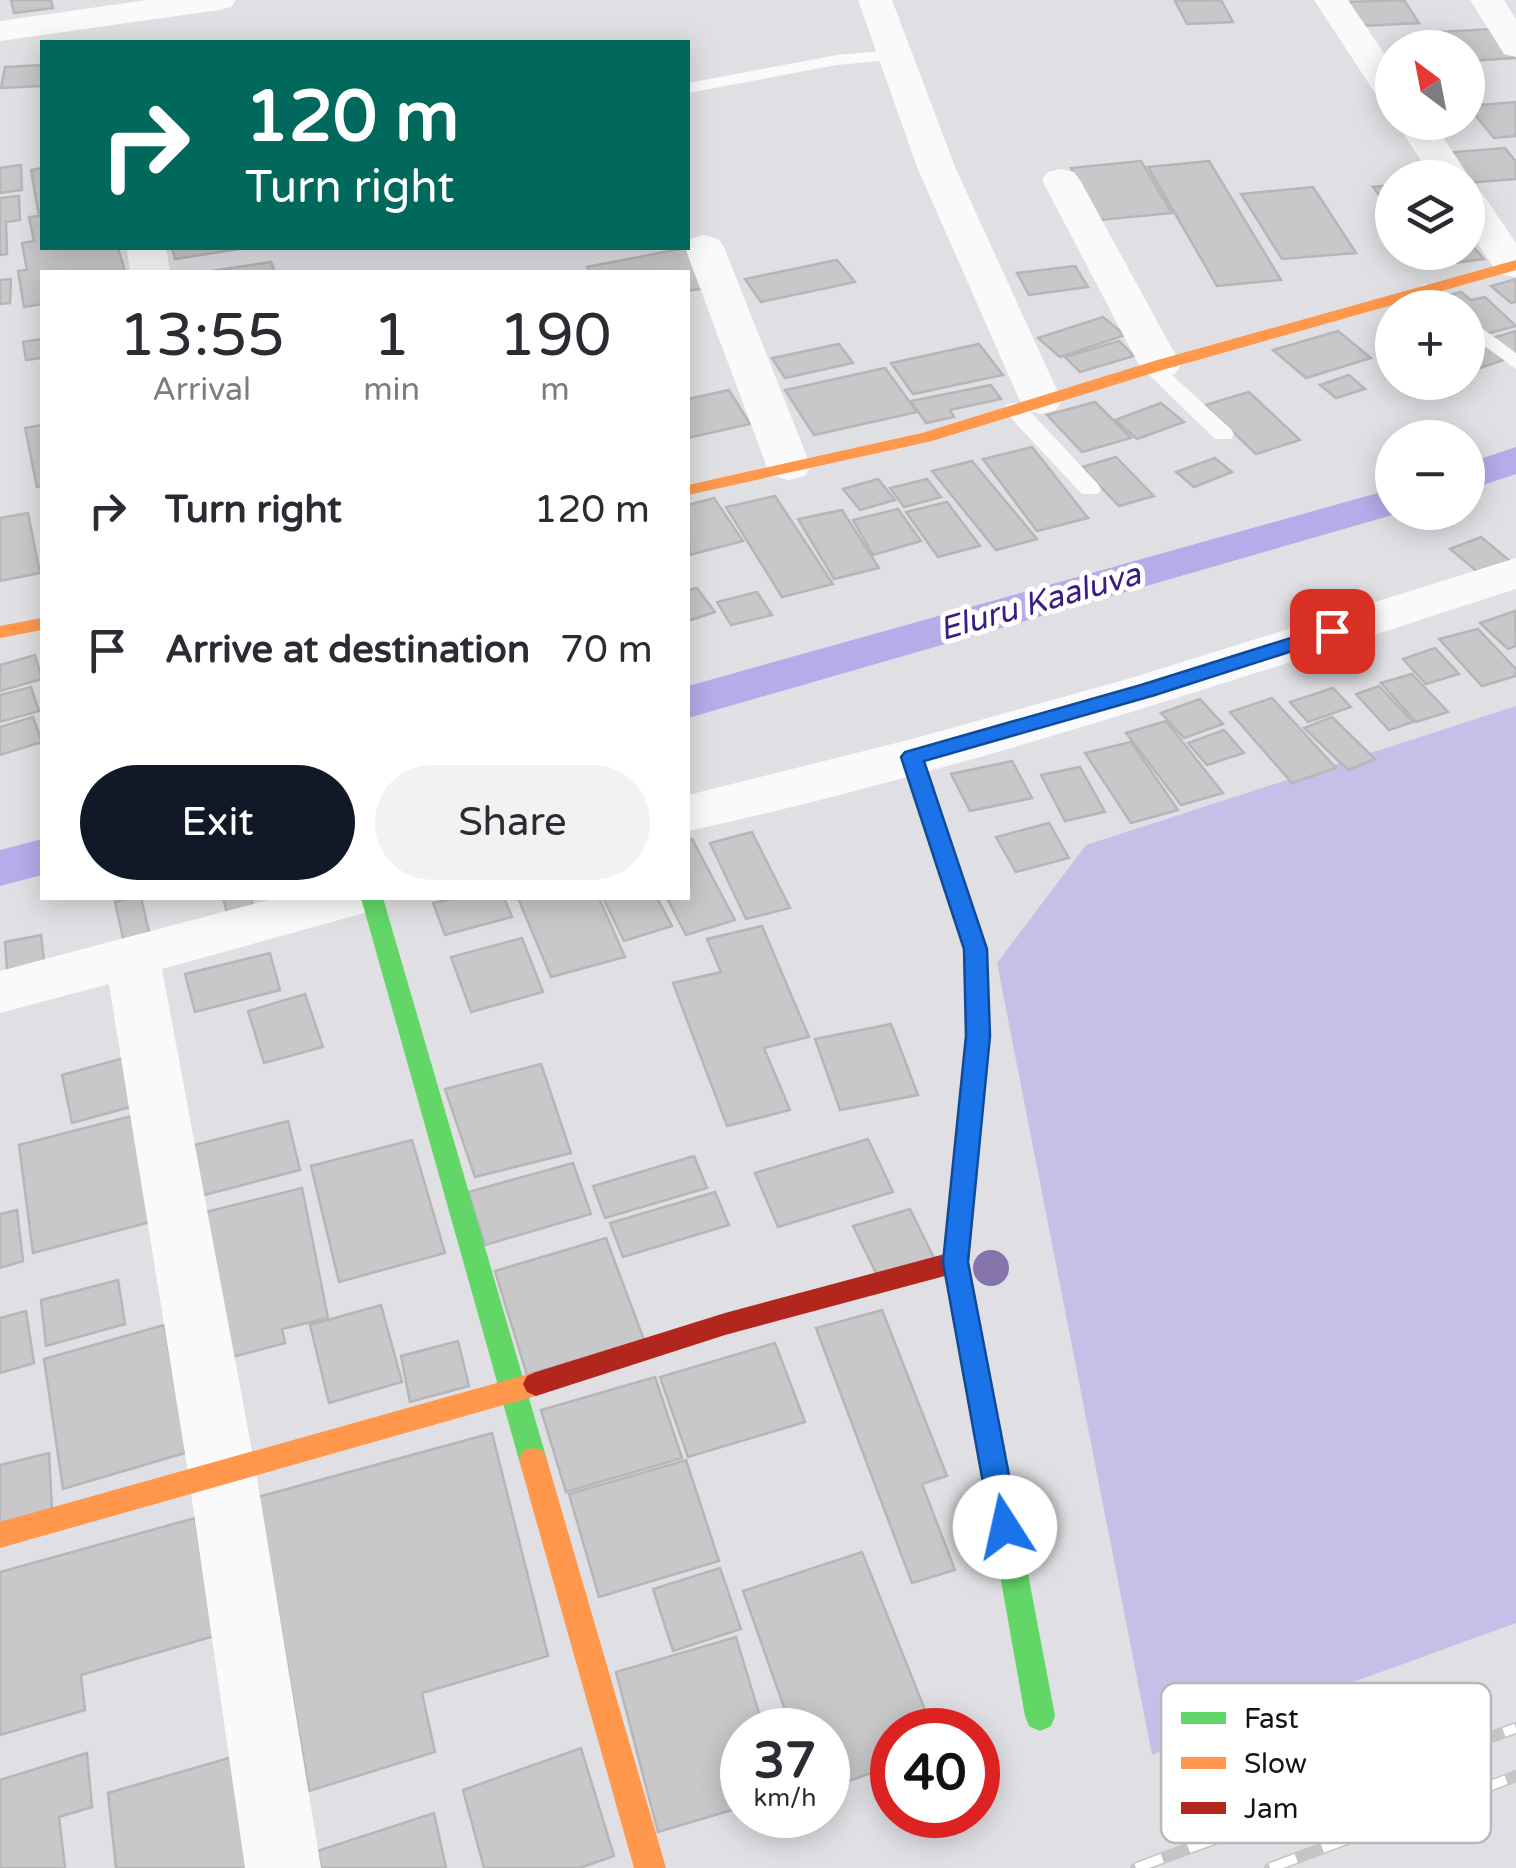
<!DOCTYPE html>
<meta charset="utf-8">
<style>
body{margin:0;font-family:"Varela Round",sans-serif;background:#f2f2f3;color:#2b2b33;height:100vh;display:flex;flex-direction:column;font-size:38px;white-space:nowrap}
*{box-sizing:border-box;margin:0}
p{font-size:32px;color:#7c7c81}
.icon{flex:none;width:55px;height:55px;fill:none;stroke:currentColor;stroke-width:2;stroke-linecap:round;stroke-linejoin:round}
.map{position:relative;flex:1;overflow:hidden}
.side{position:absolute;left:40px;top:270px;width:650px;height:630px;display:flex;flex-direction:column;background:#fff;border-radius:0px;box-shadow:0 5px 25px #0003}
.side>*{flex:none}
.top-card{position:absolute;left:40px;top:40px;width:650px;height:210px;border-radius:0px;box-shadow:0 5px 25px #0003;background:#00695c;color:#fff;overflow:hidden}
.needle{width:65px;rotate:328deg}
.tools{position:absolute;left:1375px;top:30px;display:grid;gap:20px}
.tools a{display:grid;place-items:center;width:110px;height:110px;border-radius:50%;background:#fff;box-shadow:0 5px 25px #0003;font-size:50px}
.speed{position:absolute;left:720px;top:1708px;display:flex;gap:20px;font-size:50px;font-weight:700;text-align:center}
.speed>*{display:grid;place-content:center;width:130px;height:130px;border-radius:50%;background:#fff;box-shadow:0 5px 25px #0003;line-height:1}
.speed small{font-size:25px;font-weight:400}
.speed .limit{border:15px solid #d22;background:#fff;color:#111}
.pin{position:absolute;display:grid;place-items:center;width:85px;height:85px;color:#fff;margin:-42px;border-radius:20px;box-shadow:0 5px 15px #0006}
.me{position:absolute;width:110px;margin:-55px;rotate:350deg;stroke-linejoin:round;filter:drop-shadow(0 0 8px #0008)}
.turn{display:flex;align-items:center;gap:35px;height:210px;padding:0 40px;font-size:45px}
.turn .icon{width:130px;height:130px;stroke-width:2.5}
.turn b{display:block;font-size:70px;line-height:85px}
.eta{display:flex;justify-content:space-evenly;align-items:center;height:170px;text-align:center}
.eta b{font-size:60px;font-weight:600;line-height:70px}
.button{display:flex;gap:20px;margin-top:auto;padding:20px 40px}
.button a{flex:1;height:115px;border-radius:60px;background:#111827;color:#fff;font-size:40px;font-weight:600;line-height:115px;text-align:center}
.button a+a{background:#f2f2f3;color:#2b2b33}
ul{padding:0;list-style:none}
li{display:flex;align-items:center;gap:30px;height:140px;padding:0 40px}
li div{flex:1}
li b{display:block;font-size:38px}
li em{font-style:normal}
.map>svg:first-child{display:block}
.green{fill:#c5c0e7}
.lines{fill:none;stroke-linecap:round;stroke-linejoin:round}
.canal{fill:#b5acea;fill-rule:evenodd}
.building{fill:#c8c8cb;stroke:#b6b6b9;stroke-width:2.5}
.lane{fill:#fafafb;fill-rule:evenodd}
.street{fill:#fafafb;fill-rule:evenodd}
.fast{fill:#63d668;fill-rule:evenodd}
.slow{fill:#ff974d;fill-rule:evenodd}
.jam{fill:#b3261e;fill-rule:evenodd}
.rail-casing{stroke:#c5c5c5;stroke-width:12}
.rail{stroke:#fff;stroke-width:9;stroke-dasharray:28;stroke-linecap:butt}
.tree{fill:#8674ad}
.route{fill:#1a73e8;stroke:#114b97;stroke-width:2.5}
.labels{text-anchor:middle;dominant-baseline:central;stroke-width:10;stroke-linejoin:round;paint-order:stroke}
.water-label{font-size:32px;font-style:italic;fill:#3c1c81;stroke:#fff}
.key{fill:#fff;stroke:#b8b8b9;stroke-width:2.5}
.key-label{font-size:28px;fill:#141416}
</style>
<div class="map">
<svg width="1516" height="1868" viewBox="0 0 1516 1868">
<rect width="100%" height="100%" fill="#e0e0e4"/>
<polygon class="green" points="1516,706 1516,1623 1152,1755 997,963 1086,845"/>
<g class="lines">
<g class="canal">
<polygon points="1516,447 1516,474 1468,490 1468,463"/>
<polygon points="1392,489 1392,512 1403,512 688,718 688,686"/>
<polygon points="42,839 42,875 0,886 0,850"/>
</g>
</g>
<g class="building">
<polygon points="11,0 51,0 53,8 14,13"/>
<polygon points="1221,0 1233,22 1187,24 1175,1"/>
<polygon points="1404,0 1419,23 1361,26 1345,2"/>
<polygon points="1492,29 1515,58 1468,61 1468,48 1432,48 1422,33"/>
<polygon points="42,65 42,86 1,88 5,67"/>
<polygon points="1516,102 1516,136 1494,138 1468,106"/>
<polygon points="1505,148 1516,162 1516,179 1468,183 1468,178 1443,153"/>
<polygon points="1141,161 1172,213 1100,220 1071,168"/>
<polygon points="1209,161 1281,280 1217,286 1148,167"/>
<polygon points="21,165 22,190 0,193 0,168"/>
<polygon points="42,168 42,248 118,248 125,272 42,272 42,304 24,307 18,271 27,270 22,243 34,241 29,217 39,216 31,170"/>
<polygon points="1392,185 1392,211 1373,187"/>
<polygon points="1313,187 1356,253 1282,259 1241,194"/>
<polygon points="19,196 20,220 6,222 7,254 0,255 0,198"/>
<polygon points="1468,241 1484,259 1439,265 1429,252 1468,252"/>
<polygon points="172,248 245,248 175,259"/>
<polygon points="685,248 710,287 688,291 688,272 590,272 587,267"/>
<polygon points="837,260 855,282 761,302 745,279"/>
<polygon points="271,262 275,272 205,272"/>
<polygon points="1075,266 1088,287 1029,295 1017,273"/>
<polygon points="11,279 10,303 0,304 0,280"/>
<polygon points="1516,279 1516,302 1511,303 1491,286"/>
<polygon points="1461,292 1471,300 1485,297 1516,326 1486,334 1468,318 1468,308 1455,308 1443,297"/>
<polygon points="1103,317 1125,335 1060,357 1038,338"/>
<polygon points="1338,331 1371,358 1306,378 1273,350"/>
<polygon points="1516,331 1516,358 1492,338"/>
<polygon points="42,339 42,358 26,360 23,342"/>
<polygon points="1479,339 1506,359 1480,368 1468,358 1468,342"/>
<polygon points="1119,341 1134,356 1080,372 1065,357"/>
<polygon points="839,344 853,363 785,378 772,358"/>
<polygon points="979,344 1003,375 913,394 891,363"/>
<polygon points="885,368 917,412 814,435 785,390"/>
<polygon points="1349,375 1365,389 1336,398 1320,385"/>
<polygon points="991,385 1001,399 950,410 954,417 926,423 911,401"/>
<polygon points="729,390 750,424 688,438 688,399"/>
<polygon points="1249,392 1300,440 1256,454 1205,405"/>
<polygon points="1095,402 1131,438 1082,452 1047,415"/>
<polygon points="1161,403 1184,422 1137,439 1115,420"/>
<polygon points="42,425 42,486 37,487 25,428"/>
<polygon points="1032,447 1088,518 1037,531 983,459"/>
<polygon points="1116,457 1154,496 1119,506 1082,467"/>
<polygon points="1215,458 1232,472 1194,487 1176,472"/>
<polygon points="972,461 1037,539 996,550 932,471"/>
<polygon points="878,479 895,500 860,510 843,489"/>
<polygon points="927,479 941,497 904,507 890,488"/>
<polygon points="775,496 833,584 782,597 726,507"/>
<polygon points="714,498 743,541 690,555 688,505"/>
<polygon points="947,502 980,546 938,557 906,512"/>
<polygon points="898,509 921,541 873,555 853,520"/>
<polygon points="842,510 879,568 834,579 798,519"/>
<polygon points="28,513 40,573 0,581 0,518"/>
<polygon points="1481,537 1510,561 1479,573 1450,549"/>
<polygon points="697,588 715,612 688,621 688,590"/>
<polygon points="757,592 772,615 731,625 717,602"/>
<polygon points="1515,611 1516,646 1508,649 1480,623"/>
<polygon points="1478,629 1516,669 1516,676 1482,686 1439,639"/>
<polygon points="1435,648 1459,674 1426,684 1403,659"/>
<polygon points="35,655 42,679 0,691 0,665"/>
<polygon points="1412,674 1448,712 1416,722 1381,683"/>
<polygon points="1379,686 1413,722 1389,730 1356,694"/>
<polygon points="31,687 39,711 0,722 0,695"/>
<polygon points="1333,688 1351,707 1308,722 1290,702"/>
<polygon points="1272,698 1336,768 1292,783 1230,712"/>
<polygon points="1200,699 1223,724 1184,738 1161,713"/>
<polygon points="33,717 42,742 0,755 0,727"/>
<polygon points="1332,717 1375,759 1348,770 1304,728"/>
<polygon points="1166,721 1223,793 1181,805 1126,733"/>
<polygon points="1224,730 1244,753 1207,765 1188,743"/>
<polygon points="1131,742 1178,810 1131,823 1085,753"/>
<polygon points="1012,761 1032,798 970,811 951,774"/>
<polygon points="1080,767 1105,812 1065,821 1041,775"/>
<polygon points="1049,823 1069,858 1016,872 996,837"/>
<polygon points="752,832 790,908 746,919 710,843"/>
<polygon points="692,839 735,920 686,935 667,898 688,898 688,841"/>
<polygon points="130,898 141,898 151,940 125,947 115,902"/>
<polygon points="223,898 251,898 255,912 229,920"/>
<polygon points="455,898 504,898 512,917 445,935 433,903"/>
<polygon points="518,898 599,898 625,957 551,977"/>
<polygon points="603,898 657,898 672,926 624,941"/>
<polygon points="762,926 809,1037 764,1048 790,1110 727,1126 673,983 721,972 707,939"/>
<polygon points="41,935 44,962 7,970 5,942"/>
<polygon points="522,938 543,992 471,1012 451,957"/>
<polygon points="270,953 280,990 195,1012 185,974"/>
<polygon points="305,994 323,1047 264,1063 248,1011"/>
<polygon points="891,1024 918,1095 840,1110 815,1039"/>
<polygon points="135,1055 145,1103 72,1123 62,1075"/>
<polygon points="541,1064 571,1153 475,1177 445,1089"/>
<polygon points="135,1115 154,1221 33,1253 19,1145"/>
<polygon points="288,1121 300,1170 197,1197 187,1147"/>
<polygon points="868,1139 893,1192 778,1227 755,1173"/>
<polygon points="412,1140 445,1253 339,1282 311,1166"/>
<polygon points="694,1156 707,1188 605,1218 593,1186"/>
<polygon points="573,1163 591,1214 485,1245 468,1192"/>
<polygon points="302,1188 328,1318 282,1329 285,1343 210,1363 186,1217"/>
<polygon points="715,1192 729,1225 623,1257 610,1223"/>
<polygon points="910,1209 935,1260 878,1277 853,1226"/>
<polygon points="17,1210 23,1261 0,1268 0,1214"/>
<polygon points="606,1238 644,1340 527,1375 495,1271"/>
<polygon points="118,1280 125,1324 46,1346 41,1300"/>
<polygon points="381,1305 402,1382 329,1403 310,1325"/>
<polygon points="882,1310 947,1476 922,1484 955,1570 912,1583 816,1328"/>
<polygon points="26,1311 34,1363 0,1373 0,1318"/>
<polygon points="164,1325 188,1452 63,1489 44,1359"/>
<polygon points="458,1341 469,1386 410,1402 401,1356"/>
<polygon points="775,1343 805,1422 688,1457 660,1377"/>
<polygon points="655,1377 682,1458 566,1492 541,1410"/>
<polygon points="492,1433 548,1656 422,1693 435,1752 309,1791 258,1497"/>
<polygon points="49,1453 52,1510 0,1523 0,1465"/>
<polygon points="686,1460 719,1561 599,1597 569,1494"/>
<polygon points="195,1518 214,1636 81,1675 85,1710 0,1735 0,1572"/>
<polygon points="862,1552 933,1730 892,1730 892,1766 828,1788 828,1730 792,1730 743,1591"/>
<polygon points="720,1568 741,1629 673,1651 653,1589"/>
<polygon points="736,1637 764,1730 742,1730 742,1807 658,1832 616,1672"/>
<polygon points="581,1748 614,1856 580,1868 484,1868 463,1790"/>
<polygon points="87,1753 92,1807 59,1817 65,1868 0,1868 0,1780"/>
<polygon points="239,1755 254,1868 116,1868 108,1793"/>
<polygon points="434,1813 446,1868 321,1868 317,1851"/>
</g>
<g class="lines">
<g class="lane">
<polygon points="895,50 904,55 901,59 837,65 688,93 688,83 837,55"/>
<polygon points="1425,284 1456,308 1433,308 1415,290"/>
<polygon points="1468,318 1516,353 1516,369 1468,334"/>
<polygon points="1152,361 1159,363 1231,429 1234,434 1231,439 1215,439 1145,371 1141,367"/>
<polygon points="1015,403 1023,404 1098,484 1101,489 1098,494 1082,494 1007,414 1004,409 1007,404"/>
</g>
<g class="street">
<polygon points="147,0 236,0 231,7 219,10 0,41 0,21"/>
<polygon points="858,0 892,0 955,167 1062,401 1056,410 1041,414 1026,410 1020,401 917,167"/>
<polygon points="1314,0 1348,0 1392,65 1392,102 1379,99"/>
<polygon points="1470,0 1504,0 1516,19 1516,57 1504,54"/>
<polygon points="1396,122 1433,122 1470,178 1468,181 1468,178 1432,178"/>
<polygon points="1061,169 1074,172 1080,180 1181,365 1175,374 1160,378 1145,374 1139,365 1042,180 1048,172"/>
<polygon points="1468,190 1482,193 1516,243 1516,277 1498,274 1468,229"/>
<polygon points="704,235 718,239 724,247 811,467 805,476 789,480 773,476 767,467 685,248 690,239"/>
<polygon points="127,248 166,248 170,272 130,272"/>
<path d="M1516,558v31c-273,88 -548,181 -828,242v-36l224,-56 219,-61z"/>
<polygon points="276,898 376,898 368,912 162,969 256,1472 321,1868 245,1868 188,1472 109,984 0,1013 0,971"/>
</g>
<g class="fast">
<polygon points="361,898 383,898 547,1460 543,1469 533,1472 523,1469 519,1460"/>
<polygon points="981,1383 990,1387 994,1395 1055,1716 1051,1726 1040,1731 1029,1726 1025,1716 968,1395 972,1387"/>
</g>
<g class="slow">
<polygon points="1516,260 1516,270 1166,369 932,441 688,495 688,485 922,433 1154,361"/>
<polygon points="42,618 42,630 0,638 0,626"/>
<polygon points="912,750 922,757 986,949 990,1036 969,1262 994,1395 990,1403 981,1407 972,1403 968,1395 943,1262 966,1036 964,949 902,757"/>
<polygon points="536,1372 545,1376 549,1384 545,1392 536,1396 0,1548 0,1522"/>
<polygon points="533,1448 543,1451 547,1460 666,1868 634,1868 519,1460 523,1451"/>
</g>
<polygon class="jam" points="956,1251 965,1254 969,1262 965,1270 956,1273 725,1335 536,1396 527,1392 523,1384 527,1376 536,1372 725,1313"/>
<g class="rail-casing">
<g id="rail">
<polyline points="1136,1868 1516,1728"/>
<polyline points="1270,1868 1516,1776"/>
</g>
</g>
<use href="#rail" class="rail"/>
</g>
<circle class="tree" cx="991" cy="1268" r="18"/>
<polygon class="route" points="1332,625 1339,627 1339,636 1155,695 924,761 987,949 990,1036 968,1262 1019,1527 1015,1536 1005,1540 995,1536 991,1527 943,1262 966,1036 964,949 901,757 905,752 1141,685"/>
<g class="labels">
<g class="water-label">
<text transform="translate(1040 602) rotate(-16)">Eluru Kaaluva</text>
</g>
</g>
<rect x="1161" y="1683" width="330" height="160" rx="15" class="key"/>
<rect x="1181" y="1712" width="45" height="12" fill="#63d668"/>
<rect x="1181" y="1757" width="45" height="12" fill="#ff974d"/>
<rect x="1181" y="1802" width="45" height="12" fill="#b3261e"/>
<g class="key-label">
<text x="1244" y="1728">Fast</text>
<text x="1244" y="1773">Slow</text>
<text x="1244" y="1818">Jam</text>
</g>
</svg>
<div class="tools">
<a><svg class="needle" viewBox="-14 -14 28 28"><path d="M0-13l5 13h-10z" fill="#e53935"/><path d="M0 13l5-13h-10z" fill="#7c7c81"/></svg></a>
<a><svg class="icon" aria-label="layers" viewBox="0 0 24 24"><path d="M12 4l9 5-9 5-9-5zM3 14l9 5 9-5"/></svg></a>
<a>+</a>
<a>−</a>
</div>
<div class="speed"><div>37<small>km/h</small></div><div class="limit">40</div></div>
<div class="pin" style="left:1332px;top:631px;background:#d93025"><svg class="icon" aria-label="arrive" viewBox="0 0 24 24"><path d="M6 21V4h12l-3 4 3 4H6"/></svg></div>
<svg class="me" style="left:1005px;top:1527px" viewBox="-20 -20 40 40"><circle r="19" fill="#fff"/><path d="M0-13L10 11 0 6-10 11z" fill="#1a73e8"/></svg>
<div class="top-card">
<div class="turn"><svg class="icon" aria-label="right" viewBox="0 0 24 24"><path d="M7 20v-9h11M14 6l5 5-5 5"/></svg><div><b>120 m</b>Turn right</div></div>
</div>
<section class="side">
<div class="eta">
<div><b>13:55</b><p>Arrival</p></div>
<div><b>1</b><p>min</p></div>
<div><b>190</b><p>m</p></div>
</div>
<ul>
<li><svg class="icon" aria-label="right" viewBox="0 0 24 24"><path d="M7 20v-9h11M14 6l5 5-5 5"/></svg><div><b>Turn right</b></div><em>120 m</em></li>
<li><svg class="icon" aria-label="arrive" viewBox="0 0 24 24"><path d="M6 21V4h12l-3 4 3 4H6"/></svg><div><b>Arrive at destination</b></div><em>70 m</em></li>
</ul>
<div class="button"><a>Exit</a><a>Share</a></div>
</section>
</div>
